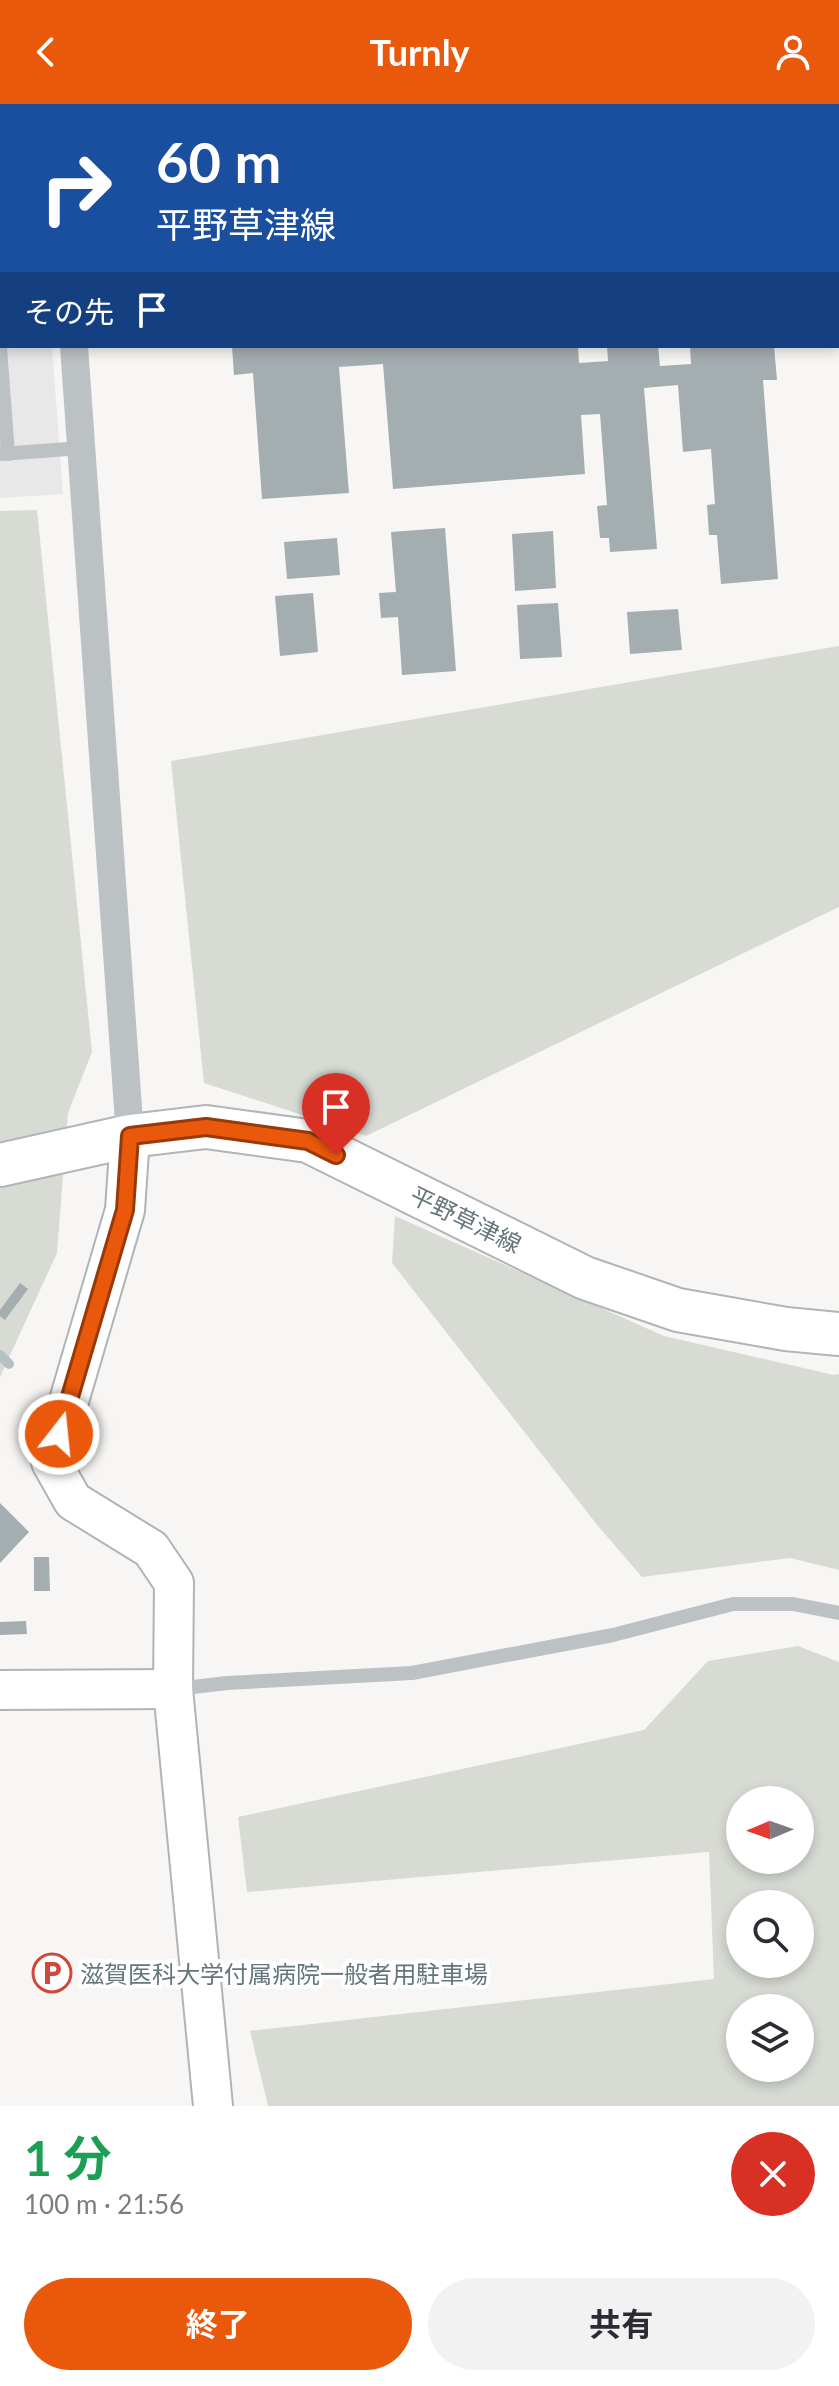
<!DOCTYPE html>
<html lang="ja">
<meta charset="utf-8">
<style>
body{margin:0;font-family:Lato,"Noto Sans JP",sans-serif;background:#f2f2f3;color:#2b2b33;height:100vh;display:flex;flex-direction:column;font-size:30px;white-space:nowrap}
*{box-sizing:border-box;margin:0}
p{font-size:26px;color:#7c7c81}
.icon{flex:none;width:44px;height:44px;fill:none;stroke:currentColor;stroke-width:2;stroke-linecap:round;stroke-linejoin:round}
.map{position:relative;height:2002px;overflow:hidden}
.panel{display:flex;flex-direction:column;background:#fff;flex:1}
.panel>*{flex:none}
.hud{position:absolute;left:0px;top:0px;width:840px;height:244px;box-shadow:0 4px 12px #0003;background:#1a4fa0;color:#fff;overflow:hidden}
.needle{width:52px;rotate:268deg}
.buttons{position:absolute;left:726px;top:1682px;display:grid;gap:16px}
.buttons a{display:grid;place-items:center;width:88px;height:88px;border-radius:50%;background:#fff;box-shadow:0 4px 12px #0003;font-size:40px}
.pin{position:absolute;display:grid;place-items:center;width:68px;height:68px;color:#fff;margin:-82px -34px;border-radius:50% 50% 50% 0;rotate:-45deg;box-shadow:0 0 8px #0007}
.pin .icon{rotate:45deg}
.me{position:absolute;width:88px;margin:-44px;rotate:16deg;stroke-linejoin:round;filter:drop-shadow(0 0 6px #0008)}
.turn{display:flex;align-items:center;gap:28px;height:168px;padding:0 24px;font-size:36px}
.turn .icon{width:104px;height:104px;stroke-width:2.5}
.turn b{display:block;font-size:56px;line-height:68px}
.then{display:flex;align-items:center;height:76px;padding:0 24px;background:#0003;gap:16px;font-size:30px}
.round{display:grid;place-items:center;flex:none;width:84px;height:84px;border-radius:42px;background:#f2f2f3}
.summary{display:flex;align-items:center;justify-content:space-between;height:136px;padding:0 24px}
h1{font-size:48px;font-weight:700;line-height:60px;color:#1e9e55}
.action{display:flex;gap:16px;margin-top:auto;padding:16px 24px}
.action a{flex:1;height:92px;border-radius:48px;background:#ea580c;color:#fff;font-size:32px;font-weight:700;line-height:92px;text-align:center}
.action a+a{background:#f2f2f3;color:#2b2b33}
header{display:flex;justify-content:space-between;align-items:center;height:104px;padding:0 24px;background:#ea580c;color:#fff;font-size:36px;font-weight:700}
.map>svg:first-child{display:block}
.built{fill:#e7e8e7}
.green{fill:#d7dbd4;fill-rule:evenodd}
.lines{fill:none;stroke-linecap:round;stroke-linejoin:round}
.stream{stroke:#b4c1c3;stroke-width:10}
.building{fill:#a4adb0}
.secondary-casing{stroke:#aeb5b8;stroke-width:42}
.primary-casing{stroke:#b0b5b8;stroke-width:46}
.lane{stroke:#bcc1c3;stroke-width:14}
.street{stroke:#bcc1c3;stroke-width:28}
.secondary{stroke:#fff;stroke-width:38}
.primary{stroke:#fff;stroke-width:42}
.route-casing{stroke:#983908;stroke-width:20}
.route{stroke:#ea580c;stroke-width:14}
.labels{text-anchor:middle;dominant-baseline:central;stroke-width:8;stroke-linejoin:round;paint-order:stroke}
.street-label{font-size:24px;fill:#65757c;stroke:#fff}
.poi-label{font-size:24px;fill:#65757c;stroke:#fff;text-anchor:start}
</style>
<header><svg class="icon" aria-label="back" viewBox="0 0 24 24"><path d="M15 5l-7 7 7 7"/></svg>Turnly<svg class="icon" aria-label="person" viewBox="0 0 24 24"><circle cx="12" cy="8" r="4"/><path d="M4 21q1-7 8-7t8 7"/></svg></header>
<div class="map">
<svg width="839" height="2002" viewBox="0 0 839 2002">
<rect width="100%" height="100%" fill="#f7f6f4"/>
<polygon class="built" points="0,0 34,0 34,2 2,2 2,242 52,242 63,390 0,394"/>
<g class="green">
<polygon points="37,406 92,948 68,1009 57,1149 0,1273 0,407"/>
<polygon points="839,542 839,803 366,1032 204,979 171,657"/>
<polygon points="395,1112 664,1232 834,1271 839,1270 839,1466 790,1454 642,1473 598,1422 392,1159"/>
<path d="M798,1542l41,16v444h-571l-18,-75 464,-52 -5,-127 -462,40 -9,-75 406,-87 64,-69zM740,1696h60v60h-60zM800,1800v60h-60v-60zM800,1904v60h-60v-60z"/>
</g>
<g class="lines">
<polyline class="stream" points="0,1251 9,1260"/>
</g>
<g class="building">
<polygon points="232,242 578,242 579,259 608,257 607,242 658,242 660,262 691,260 690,242 774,242 777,276 763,276 778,475 721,480 717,431 709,431 707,401 715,400 711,345 683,348 678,281 644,284 657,445 610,448 609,434 600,434 597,402 607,401 600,310 581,311 585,370 393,385 383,260 339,263 349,389 262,395 253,269 234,271"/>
<polygon points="445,424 456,567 402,571 398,513 381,514 379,489 396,488 391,428"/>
<polygon points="553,427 556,484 515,487 512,430"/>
<polygon points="337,434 340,471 287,475 284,438"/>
<polygon points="313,489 318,548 280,552 275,492"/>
<polygon points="558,499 562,553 520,555 517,501"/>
<polygon points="678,505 682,546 630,550 627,508"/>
<polygon points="20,1179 28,1185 5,1216 0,1212 0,1206"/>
<polygon points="0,1399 29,1428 0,1459"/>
<polygon points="34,1453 49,1453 50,1487 34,1487"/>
<polygon points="26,1517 27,1530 0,1531 0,1518"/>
</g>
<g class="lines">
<g class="secondary-casing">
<g id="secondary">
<polyline points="130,1032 125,1106 51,1358 73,1397 151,1445 174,1479 173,1585 213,2002"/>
<polyline points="0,1586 173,1585"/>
</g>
</g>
<g class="primary-casing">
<polyline id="primary" points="0,1061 130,1032 206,1023 308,1037 585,1174 678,1206 786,1225 839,1230"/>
</g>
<g class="lane">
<polyline points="247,0 247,2"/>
<polyline points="0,244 8,350"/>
<polyline points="0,350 82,344"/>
<polyline points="176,1585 227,1579 412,1569 613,1531 733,1500 793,1500 839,1509"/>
</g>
<g class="street">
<polyline points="57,0 57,2"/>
<polyline points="74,242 130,1032"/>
</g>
<use href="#secondary" class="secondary"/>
<use href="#primary" class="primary"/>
</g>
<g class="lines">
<g class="route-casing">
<polyline id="route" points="59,1330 125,1106 130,1032 206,1023 308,1037 336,1051"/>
</g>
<use href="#route" class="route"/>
</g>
<defs>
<g id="parking-ring" transform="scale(2)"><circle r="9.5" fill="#fff" stroke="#cf483b" stroke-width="1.5"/><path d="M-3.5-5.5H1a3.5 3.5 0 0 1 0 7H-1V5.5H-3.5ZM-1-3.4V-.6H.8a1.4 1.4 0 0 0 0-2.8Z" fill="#cf483b"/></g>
</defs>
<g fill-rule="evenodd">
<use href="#parking-ring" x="52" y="1869"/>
</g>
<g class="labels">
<g class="street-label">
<text transform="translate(466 1115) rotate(26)">平野草津線</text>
</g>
<g class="poi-label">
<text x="80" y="1869">滋賀医科大学付属病院一般者用駐車場</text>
</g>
</g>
</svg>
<div class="buttons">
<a><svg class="needle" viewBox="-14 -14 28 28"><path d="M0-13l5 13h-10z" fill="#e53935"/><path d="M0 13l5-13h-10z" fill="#7c7c81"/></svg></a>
<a><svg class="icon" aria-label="search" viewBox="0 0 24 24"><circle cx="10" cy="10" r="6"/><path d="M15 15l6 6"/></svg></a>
<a><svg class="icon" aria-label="layers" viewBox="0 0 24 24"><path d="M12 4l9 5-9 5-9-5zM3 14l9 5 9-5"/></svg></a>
</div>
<div class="pin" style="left:336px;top:1051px;background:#d93025"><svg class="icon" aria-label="arrive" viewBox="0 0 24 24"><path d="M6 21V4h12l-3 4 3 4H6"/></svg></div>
<svg class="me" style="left:59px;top:1330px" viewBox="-20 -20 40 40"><circle r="17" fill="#ea580c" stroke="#fff" stroke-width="3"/><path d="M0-11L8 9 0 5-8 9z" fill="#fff"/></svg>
<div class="hud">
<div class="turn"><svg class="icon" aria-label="right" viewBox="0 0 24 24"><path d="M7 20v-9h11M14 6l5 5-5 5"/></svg><div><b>60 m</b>平野草津線</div></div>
<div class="then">その先<svg class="icon" aria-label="arrive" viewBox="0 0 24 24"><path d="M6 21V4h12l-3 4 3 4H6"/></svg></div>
</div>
</div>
<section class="panel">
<div class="summary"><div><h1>1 分</h1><p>100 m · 21:56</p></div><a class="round" style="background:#d93025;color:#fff"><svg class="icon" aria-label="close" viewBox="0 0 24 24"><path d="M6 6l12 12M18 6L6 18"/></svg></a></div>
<div class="action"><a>終了</a><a>共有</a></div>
</section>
